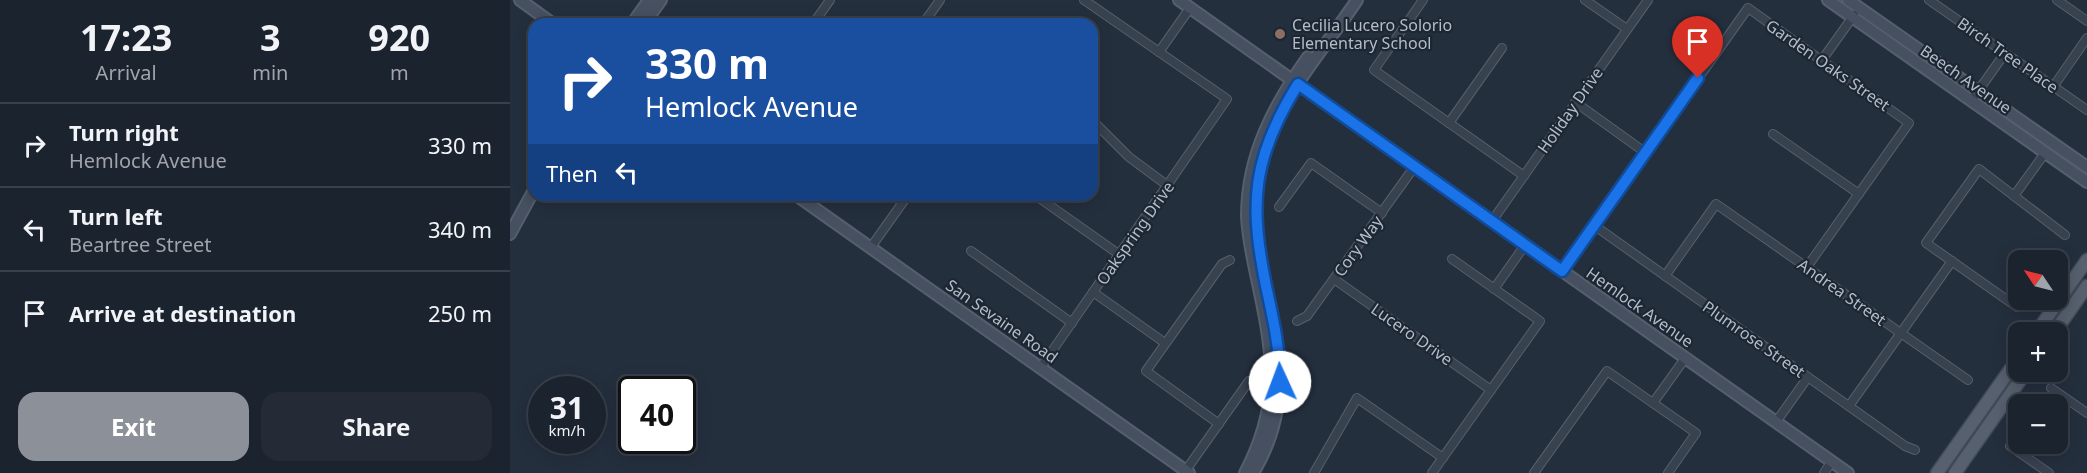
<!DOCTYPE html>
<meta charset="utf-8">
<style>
body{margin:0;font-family:"Noto Sans",sans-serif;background:#242b36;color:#f1f3f6;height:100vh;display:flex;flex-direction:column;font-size:22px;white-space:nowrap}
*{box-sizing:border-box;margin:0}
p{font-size:20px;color:#a0a4aa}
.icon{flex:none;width:33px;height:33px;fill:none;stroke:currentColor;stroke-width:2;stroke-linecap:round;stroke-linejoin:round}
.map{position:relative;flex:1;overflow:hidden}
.side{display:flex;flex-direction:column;background:#1b232e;width:510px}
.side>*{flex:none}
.top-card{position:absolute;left:18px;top:18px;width:570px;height:183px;border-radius:18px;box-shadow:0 3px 15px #0003,0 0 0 2px #39404a;background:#1a4fa0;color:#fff;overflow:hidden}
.needle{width:39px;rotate:305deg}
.buttons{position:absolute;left:1498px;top:250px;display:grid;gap:12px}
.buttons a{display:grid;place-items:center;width:60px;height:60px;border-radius:12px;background:#1b232e;box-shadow:0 3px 15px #0003,0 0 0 2px #39404a;font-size:30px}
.speed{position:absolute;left:18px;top:376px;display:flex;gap:12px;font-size:30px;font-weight:700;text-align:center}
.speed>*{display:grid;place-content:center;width:78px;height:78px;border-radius:50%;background:#1b232e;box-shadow:0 3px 15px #0003,0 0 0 2px #39404a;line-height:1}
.speed small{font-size:15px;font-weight:400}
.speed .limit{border:3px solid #111;border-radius:9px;background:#fff;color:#111}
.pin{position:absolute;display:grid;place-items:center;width:51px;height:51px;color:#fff;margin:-62px -26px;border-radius:50% 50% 50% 0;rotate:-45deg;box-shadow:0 0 6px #0007}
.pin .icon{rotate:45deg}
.me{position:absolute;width:66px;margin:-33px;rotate:358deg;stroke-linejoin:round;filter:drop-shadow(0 0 4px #0008)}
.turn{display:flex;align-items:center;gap:21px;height:126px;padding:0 18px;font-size:27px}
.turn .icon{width:78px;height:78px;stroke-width:2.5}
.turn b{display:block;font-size:42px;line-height:51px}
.then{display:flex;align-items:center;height:57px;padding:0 18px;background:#0003;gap:12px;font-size:22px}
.eta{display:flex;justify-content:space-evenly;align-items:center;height:102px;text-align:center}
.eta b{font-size:36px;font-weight:700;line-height:42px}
.primary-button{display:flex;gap:12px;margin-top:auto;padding:12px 18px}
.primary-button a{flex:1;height:69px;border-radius:18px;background:#8c9099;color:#fff;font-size:24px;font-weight:700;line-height:69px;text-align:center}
.primary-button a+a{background:#242b36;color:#f1f3f6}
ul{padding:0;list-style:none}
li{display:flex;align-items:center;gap:18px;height:84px;padding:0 18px;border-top:2px solid #39404a}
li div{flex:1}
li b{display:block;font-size:22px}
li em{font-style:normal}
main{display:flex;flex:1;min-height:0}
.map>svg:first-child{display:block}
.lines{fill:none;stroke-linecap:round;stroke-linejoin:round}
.street-casing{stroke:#565f6c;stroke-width:10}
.secondary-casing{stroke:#565f6c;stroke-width:14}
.primary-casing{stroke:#414a57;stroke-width:15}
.street{stroke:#38414e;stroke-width:8}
.secondary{stroke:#465061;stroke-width:10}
.primary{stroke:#56606e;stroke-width:12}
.route-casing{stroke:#114b97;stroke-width:15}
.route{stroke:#1a73e8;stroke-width:10}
.education-dot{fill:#8d6e63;stroke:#1d2633;stroke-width:2}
.labels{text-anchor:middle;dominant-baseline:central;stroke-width:4.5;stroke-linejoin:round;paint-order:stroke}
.poi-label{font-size:16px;fill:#b4bcc9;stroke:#1d2633;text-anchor:start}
.street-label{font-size:16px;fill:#b4bcc9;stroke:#1d2633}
</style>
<main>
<section class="side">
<div class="eta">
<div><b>17:23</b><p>Arrival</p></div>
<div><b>3</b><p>min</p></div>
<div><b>920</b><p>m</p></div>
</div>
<ul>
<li><svg class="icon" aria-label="right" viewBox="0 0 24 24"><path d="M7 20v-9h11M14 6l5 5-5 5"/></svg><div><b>Turn right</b><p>Hemlock Avenue</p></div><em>330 m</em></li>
<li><svg class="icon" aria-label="left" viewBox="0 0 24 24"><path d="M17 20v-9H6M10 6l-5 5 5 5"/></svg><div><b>Turn left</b><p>Beartree Street</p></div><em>340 m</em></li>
<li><svg class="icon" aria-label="arrive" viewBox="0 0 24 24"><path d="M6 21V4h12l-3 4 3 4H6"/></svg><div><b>Arrive at destination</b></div><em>250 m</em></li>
</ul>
<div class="primary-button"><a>Exit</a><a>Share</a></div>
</section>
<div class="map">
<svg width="1577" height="473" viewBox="0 0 1577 473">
<rect width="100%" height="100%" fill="#242f3e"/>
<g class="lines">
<g class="street-casing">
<g id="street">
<polyline points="913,0 864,70 1014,176"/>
<polyline points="1075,0 1117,29"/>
<polyline points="1419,0 1577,110"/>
<polyline points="1547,0 1577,21"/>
<polyline points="303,24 320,0"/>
<polyline points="413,24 430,0"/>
<polyline points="649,52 680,8"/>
<polyline points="1312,60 1344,15"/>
<polyline points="1543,87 1577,38"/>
<polyline points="1461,101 1495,53"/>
<polyline points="1065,102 1136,153"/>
<polyline points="582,120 619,157 658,186"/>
<polyline points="939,123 992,48"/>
<polyline points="1263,134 1349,194"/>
<polyline points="382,195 392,202"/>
<polyline points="525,195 610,255"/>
<polyline points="1504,196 1535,153"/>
<polyline points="769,207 801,163 872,213"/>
<polyline points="982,221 1138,0"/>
<polyline points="1085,226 1395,446 1405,450"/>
<polyline points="361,247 398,195"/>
<polyline points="461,251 562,323"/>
<polyline points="1052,271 1238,8 1399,123 1297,267"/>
<polyline points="1155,276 1206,204 1458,380"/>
<polyline points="824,279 981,390"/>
<polyline points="984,289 1015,245"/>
<polyline points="583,292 655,343"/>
<polyline points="1507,307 1416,243 1469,169 1555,235"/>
<polyline points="787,321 797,316 905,166"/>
<polyline points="531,367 717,99 574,0"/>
<polyline points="1541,388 1577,413"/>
<polyline points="1143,403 1176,357"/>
<polyline points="1339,406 1442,261"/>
<polyline points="1266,422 1298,377"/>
<polyline points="709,424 636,371 712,264 720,260"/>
<polyline points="1500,446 1539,473"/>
<polyline points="676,470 739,381"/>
<polyline points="804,473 847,398 933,458"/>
<polyline points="922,473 1030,321 942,259"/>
<polyline points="1024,473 1097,371 1186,433 1158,473"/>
<polyline points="1314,473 1322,461"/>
</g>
</g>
<g class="secondary-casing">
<g id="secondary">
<polyline points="10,0 43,24"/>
<polyline points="669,0 1338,473"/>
<polyline points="1318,0 1577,182"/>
<polyline points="1338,0 1577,167"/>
<polyline points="122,24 139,0"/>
<polyline points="134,24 151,0"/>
<polyline points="286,195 679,473"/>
<polyline points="0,234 24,190"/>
<path d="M735,473c35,-66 29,-115 14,-185 -5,-24 -11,-48 -12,-72 0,-61 27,-111 61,-159"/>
<path d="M743,473c66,-109 -16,-197 6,-304 14,-65 62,-115 98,-169"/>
</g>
</g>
<g class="primary-casing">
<g id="primary">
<polyline points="1526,333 1577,260"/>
<polyline points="1544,333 1577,286"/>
<polyline points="1427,473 1509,357"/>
<polyline points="1445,473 1516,372"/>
</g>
</g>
<use href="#street" class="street"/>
<use href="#secondary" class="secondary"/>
<use href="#primary" class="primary"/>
</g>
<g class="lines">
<g class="route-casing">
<path id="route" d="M770,382c0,-33 -7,-64 -14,-96 -17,-83 -14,-128 32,-202l264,187 136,-193"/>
</g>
<use href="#route" class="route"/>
</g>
<circle class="education-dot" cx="770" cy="34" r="6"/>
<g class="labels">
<g class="poi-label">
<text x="782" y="25">Cecilia Lucero Solorio<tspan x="782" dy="18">Elementary School</tspan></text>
</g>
<g class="street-label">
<text transform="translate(1498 55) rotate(35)">Birch Tree Place</text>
<text transform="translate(1318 65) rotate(35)">Garden Oaks Street</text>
<text transform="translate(1456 79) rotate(35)">Beech Avenue</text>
<text transform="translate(1060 110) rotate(-55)">Holiday Drive</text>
<text transform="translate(625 233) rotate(-55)">Oakspring Drive</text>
<text transform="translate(848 246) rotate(-54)">Cory Way</text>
<text transform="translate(1332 292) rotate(35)">Andrea Street</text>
<text transform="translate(1130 307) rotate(35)">Hemlock Avenue</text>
<text transform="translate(492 321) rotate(35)">San Sevaine Road</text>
<text transform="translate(902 334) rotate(35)">Lucero Drive</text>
<text transform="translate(1244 339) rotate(35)">Plumrose Street</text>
</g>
</g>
</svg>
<div class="buttons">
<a><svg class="needle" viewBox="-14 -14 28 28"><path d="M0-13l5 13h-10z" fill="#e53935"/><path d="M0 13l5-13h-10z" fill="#a0a4aa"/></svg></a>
<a>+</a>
<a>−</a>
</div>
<div class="speed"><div>31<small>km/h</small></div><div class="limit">40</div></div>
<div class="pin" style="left:1188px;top:78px;background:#d93025"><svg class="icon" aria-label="arrive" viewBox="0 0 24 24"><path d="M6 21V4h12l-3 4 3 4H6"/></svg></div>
<svg class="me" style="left:770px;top:382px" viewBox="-20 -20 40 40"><circle r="19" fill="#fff"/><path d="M0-13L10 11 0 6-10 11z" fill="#1a73e8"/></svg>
<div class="top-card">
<div class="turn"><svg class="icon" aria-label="right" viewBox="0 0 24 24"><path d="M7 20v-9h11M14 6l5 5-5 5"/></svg><div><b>330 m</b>Hemlock Avenue</div></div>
<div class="then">Then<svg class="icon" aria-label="left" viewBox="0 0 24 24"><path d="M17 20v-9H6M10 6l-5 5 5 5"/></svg></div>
</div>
</div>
</main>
